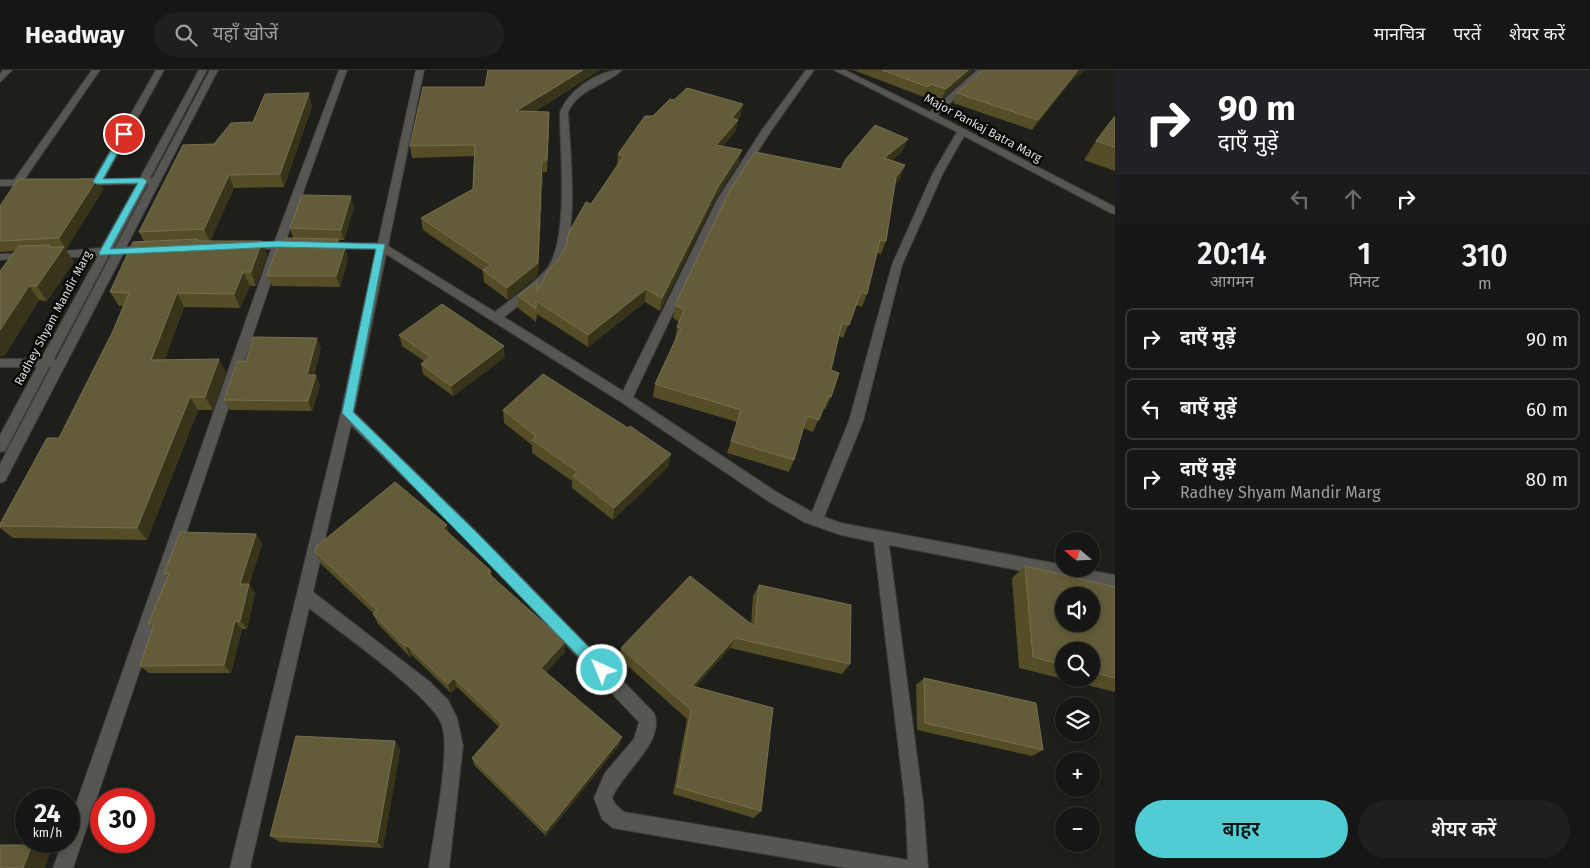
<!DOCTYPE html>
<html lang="hi">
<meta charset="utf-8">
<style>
body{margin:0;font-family:"Fira Sans","Noto Sans Devanagari",sans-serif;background:#1f1f1d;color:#f1f3f6;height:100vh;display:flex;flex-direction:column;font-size:19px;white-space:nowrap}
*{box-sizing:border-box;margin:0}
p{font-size:16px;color:#9e9fa0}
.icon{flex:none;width:28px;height:28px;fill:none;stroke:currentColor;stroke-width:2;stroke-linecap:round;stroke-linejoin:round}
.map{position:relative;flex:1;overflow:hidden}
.details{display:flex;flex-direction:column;background:#161614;width:475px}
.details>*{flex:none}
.top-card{background:#202124;color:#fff;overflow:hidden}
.needle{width:32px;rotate:289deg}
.fabs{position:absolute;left:1055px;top:462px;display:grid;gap:10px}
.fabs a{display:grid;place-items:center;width:45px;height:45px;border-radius:50%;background:#161614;box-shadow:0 2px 8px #0003,0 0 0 1px #353534;font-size:25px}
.speed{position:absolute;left:15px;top:718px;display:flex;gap:10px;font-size:25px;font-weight:700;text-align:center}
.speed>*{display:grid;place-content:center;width:65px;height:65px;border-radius:50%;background:#161614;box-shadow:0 2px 8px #0003,0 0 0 1px #353534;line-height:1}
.speed small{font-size:12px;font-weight:400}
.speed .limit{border:8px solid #d22;background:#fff;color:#111}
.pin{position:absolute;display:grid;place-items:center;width:42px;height:42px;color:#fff;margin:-21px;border:2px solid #fff;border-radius:50%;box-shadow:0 1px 5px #0007}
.me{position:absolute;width:55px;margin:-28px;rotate:316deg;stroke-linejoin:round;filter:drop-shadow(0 0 4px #0008)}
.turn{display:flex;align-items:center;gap:18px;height:105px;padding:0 20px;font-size:22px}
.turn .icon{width:65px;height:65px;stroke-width:2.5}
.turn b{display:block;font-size:35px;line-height:42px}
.lanes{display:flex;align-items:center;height:48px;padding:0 20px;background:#0003;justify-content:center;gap:25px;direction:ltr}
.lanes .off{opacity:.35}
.eta{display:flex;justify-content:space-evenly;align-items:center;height:85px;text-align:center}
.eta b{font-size:30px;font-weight:600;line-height:35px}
.button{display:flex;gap:10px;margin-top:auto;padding:10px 20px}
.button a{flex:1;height:58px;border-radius:30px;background:#51ccd2;color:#111;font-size:20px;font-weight:600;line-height:58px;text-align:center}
.button a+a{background:#1f1f1d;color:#f1f3f6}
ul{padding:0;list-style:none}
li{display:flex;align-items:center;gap:15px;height:62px;margin:0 10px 8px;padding:0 10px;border:2px solid #353534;border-radius:8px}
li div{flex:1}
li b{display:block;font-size:19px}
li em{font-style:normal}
header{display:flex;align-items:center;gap:30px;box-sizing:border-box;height:70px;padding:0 25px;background:#161614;border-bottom:1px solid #353534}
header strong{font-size:24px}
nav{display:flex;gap:28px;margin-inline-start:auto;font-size:18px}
.search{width:350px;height:45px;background:#1f1f1d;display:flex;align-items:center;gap:12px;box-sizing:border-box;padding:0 18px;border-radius:28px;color:#9e9fa0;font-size:19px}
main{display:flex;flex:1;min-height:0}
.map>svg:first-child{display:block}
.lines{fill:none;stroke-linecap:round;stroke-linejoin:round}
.minor-casing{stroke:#3b3b39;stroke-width:2}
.minor{fill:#575653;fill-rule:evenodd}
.wall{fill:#544d25;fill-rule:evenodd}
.shaded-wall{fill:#383419}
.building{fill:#635c38;stroke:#767052;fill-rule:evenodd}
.route{fill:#51ccd2;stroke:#358588}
.labels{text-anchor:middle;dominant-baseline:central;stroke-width:5;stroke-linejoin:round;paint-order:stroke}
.far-street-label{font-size:12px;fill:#dcdcda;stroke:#080807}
</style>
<header>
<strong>Headway</strong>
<div class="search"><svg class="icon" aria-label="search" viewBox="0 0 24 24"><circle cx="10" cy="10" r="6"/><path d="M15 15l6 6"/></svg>यहाँ खोजें</div>
<nav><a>मानचित्र</a><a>परतें</a><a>शेयर करें</a></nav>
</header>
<main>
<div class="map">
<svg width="1115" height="798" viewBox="0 0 1115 798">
<rect width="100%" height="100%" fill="#1e1e1b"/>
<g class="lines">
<g class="minor-casing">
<g id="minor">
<polygon points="3,0 12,0 0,12 0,4"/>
<polygon points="92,0 100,0 24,110 37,111 37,115 0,116 0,110 14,110"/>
<path d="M156,0h8l-60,109 36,-1 59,-108h8l-57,108 2,1 58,-109h8l-92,177 22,-1 5,3 -5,3 -25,2 -118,227 -5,2v-19l51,-97h-2l-44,84 -5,1v-17l37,-68h-37v-8h41l57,-103 -46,2 -5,-3 5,-3 49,-4 36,-64 -56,1 -5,-3 5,-3h13zM147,114h2l-34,64h-2zM109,185h2l-55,105 -2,-1z"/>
<path d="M339,0h8l-62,173h93l38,-173h8l-36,176 107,66c14,-12 43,-31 53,-45 21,-30 12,-117 12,-155 9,-22 38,-42 62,-42 -17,16 -43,18 -54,42 2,40 13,128 -12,160 -12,16 -36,32 -52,45l119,74 94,-191 45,-70 44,-60h8l-43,61 -44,69 -94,197 145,96 34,19 37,-91 43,-156 41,-92 24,-41 -123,-62h11l85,42 47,-42h9l-49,45 178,92v7l-4,-1 -147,-77 -21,37 -41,92 -39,156 -39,96 17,6 223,42v4h18l33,6v14l-226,-44 34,257 5,66h-82l-233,-40 -11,-9 -8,-21 11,-25 29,-34 5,-17 -172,-182 -116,-115 -38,167 117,90 18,18 9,18 6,28 -14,122h-20c4,-31 22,-117 13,-143 -9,-28 -105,-95 -133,-117l-59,260h-20l111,-455 35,-164h-94l-209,619h-20l10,-27h6v-17l202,-575h-27l-5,-3 5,-3h30zM386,184l235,148 147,99 36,21 37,13 33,7 31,260 3,58 -284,-48 -8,-7 -4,-7c10,-26 54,-56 42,-85l-177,-181 -123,-120z"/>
<polygon points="28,183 33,186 32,188 0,190 0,184"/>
</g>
</g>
<use href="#minor" class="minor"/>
</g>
<g class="wall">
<polygon points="488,0 600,0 534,42 549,54 547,102 543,102 538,205 508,230 484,212 483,201 423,160 421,148 473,119 474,86 412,88 410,76 485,17"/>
<polygon points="853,0 974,0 942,29 926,24 924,27"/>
<polygon points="1072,10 1032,60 953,33 957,23"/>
<polygon points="312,36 284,117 234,118 210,171 267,185 256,216 250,216 240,238 184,237 165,289 226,302 213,340 198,340 147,470 13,468 0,458 0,454 59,368 113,261 123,236 119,236 110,222 144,171 139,162 214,74 253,52"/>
<polygon points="741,46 738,50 735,62 723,76 739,92 715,129 660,241 645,232 588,277 537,244 536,252 518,238 518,226 537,220 558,190 591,134 617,95 618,84"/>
<polygon points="1115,46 1115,101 1084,90 1096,71"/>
<polygon points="902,82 892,90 905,95 900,108 895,115 886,171 881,184 877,183 867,224 862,237 856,235 843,268 839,266 831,300 831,327 825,339 823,339 813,362 803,358 794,390 789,402 727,383 737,352 653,327 655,314 675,270 677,257 679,252 673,248 675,235 841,99"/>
<polygon points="97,109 103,120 66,179 65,179 74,192 47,231 39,230 5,285 15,181 0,182 0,136"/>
<polygon points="354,137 344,170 339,170 341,178 345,178 348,189 340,217 272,216 267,206 284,175 293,168 290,158"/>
<polygon points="399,265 505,287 453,326 423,304 421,294 424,291 402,276"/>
<polygon points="321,278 314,305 320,315 312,341 230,340 224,330 246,291"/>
<polygon points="503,340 628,358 671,384 668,397 613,450 572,418 572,411 532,383 532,375 504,353"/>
<polygon points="447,455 448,463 491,501 492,507 565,582 546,602 620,674 546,766 474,695 472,688 499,657 457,617 451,623 412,585 410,587 378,554 373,544 373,543 321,494 315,482"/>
<polygon points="256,464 262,474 249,515 255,523 247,559 242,559 231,603 149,603 140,596 153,558 148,554 168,508 164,504"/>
<path d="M1025,496l90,21v105l-96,-24 -7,-90zM1064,581h27v28h-27z"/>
<polygon points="759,515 850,594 842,604 730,578 695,617 761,741 754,748 673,724 687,649 619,588 621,578 751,554 753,526"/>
<polygon points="924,608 1043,680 1032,686 917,660 916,615"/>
<polygon points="395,671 400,680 383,778 280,772 270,766"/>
</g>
<g class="shaded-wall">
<polygon points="583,0 600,0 517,52 516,41"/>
<polygon points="968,0 974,0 942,29 946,19"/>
<polygon points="1078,0 1086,0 1072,10 1032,60 1038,50"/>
<polygon points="930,14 926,24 924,27 928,17"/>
<polygon points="309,23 312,36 284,117 280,104"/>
<polygon points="743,34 741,46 738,50 735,62 714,87 716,75 732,48"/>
<polygon points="549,42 549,54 547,102 547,90"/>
<polygon points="908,69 902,82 879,101 884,88"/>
<polygon points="742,80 739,92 715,129 660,241 662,228 718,117"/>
<polygon points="542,90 543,102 538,205 508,230 507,218"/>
<polygon points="905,95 900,108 891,120 896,107"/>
<polygon points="229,105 234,118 210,172 204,159"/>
<polygon points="97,109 103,120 66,179 59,168"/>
<polygon points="351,126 354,137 344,170 341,160"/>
<polygon points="338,169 341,180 336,178"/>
<polygon points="262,171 267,185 256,216 251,202"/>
<polygon points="50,175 58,187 64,177 74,192 47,231 37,216"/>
<polygon points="345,178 348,189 340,217 336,206"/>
<polygon points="243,202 250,216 240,238 234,224"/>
<polygon points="29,216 39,230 5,285 0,287 0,260"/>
<polygon points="646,219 645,232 588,277 588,265"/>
<polygon points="177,223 184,237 160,303 151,290"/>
<polygon points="317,268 321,278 311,315 307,305"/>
<polygon points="504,276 505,287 453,326 451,316"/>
<polygon points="219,289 226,302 213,340 205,327"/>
<polygon points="316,305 320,315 312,341 308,331"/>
<polygon points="190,327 198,340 147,470 137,458"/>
<polygon points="671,384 668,397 613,450 614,438"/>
<polygon points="447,455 449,466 443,458"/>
<polygon points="256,464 262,474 249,515 255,523 247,559 240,551 240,514"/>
<polygon points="235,551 242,559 231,603 224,595"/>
<polygon points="735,568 730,578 688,626 692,616"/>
<polygon points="565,572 565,582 542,607 541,598"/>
<polygon points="408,576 412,585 410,587 406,577"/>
<polygon points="454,608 457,617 451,623 448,614"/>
<polygon points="622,667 620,674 546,766 546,761"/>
<polygon points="395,671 400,680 383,778 377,772"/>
<polygon points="32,775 51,781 45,798 23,798"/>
</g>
<g class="building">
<polygon points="488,0 583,0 516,41 549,42 547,90 542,90 538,193 507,218 483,200 491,195 421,148 473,119 475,75 410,76 423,17 485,17"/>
<polygon points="882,0 968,0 946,19 930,14 928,17"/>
<polygon points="983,0 1078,0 1038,50 957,23"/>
<polygon points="687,18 743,34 732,48 738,50 716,75 742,80 718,117 662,228 646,219 588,265 536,231 536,239 518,226 537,211 537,221 548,201 558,190 566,176 569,162 586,132 591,134 624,86 618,84 645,46 653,46 670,29 674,30"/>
<polygon points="309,23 280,104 229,105 204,159 139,162 183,75 214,74 231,53 253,52 265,24"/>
<polygon points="1115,46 1115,77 1096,71"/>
<polygon points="875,55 908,69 884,88 905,95 896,107 886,171 880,170 867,224 861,222 849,255 842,253 831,300 839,303 831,327 828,326 819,350 807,346 794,390 731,371 741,340 655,314 681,258 677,257 684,240 675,235 731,118 755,82 841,99 846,89"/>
<polygon points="18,109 97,109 59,168 0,171 0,136"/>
<polygon points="302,125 351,126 341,160 290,158"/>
<polygon points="286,168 338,169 336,178 345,178 336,206 267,206 278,175 284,175"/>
<polygon points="198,169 197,171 262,171 251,202 243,202 234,224 177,223 151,290 219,289 205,327 190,327 137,458 0,456 0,454 47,368 59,368 113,261 129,223 110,222 133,172"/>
<polygon points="50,175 49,177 64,177 37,216 29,216 0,260 0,201 19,176"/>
<polygon points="442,234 504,276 451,316 421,294 431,287 399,265"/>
<polygon points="253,267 317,268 307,305 316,305 308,331 224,330 237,292 246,291"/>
<polygon points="543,304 628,358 630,356 671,384 614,438 573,406 578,402 532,370 536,366 503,340"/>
<polygon points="395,412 447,455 443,458 491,501 488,503 565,572 541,598 622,667 546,761 472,688 502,654 454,608 448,614 408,576 406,577 373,544 377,540 315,482 317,476"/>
<polygon points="180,462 256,464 240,514 249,514 240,551 235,551 224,595 140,596 154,554 148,554 169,504 164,504"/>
<path d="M1025,496l90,21v91l-24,-6v-21h-27v14l-31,-8zM1064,526h27v28h-27z"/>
<polygon points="690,506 755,557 759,515 851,535 850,594 735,568 692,616 773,638 761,741 677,717 691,640 621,578"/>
<polygon points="924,608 1036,633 1043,680 925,653"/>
<polygon points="296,666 395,671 377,772 270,766"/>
<polygon points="0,775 32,775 23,798 0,798"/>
</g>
<polygon class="route" points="122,62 128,64 103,109 143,108 147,111 110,179 278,171 385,174 353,342 477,463 607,596 609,600 607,605 602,607 597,605 342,343 376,179 278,177 100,185 99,183 138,113 97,114 93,112"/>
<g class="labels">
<g class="far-street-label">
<text transform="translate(983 58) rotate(28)">Major Pankaj Batra Marg</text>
<text transform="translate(53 248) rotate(-62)">Radhey Shyam Mandir Marg</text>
</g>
</g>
</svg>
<div class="fabs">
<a><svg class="needle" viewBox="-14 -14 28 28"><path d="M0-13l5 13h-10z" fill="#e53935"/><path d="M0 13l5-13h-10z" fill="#9e9fa0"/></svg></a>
<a><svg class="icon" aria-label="sound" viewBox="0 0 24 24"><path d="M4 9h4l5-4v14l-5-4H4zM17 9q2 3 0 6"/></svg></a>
<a><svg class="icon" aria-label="search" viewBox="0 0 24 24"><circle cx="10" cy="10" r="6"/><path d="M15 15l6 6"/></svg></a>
<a><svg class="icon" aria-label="layers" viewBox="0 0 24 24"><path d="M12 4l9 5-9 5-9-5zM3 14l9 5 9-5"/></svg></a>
<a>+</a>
<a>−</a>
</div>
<div class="speed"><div>24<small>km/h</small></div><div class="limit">30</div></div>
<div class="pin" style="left:124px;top:64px;background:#d93025"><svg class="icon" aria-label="arrive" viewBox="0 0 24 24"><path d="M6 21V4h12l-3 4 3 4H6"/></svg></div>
<svg class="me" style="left:602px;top:600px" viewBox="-20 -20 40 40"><circle r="17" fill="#51ccd2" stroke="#fff" stroke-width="3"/><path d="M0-11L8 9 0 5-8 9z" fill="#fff"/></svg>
</div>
<section class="details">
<div class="top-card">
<div class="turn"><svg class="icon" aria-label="right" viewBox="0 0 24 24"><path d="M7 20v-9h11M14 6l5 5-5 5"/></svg><div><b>90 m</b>दाएँ मुड़ें</div></div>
<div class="lanes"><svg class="icon off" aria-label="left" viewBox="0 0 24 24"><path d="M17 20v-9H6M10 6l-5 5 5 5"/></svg><svg class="icon off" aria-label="ahead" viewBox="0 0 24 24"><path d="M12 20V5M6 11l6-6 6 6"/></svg><svg class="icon" aria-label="right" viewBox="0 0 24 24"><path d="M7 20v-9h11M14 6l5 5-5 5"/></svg></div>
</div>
<div class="eta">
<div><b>20:14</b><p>आगमन</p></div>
<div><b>1</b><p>मिनट</p></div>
<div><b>310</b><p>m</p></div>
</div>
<ul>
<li><svg class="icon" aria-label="right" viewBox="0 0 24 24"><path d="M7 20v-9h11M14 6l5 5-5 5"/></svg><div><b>दाएँ मुड़ें</b></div><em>90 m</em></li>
<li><svg class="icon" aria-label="left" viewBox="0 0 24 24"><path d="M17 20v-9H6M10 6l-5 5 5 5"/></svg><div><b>बाएँ मुड़ें</b></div><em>60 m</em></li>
<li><svg class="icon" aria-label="right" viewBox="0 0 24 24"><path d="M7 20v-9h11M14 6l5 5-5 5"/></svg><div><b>दाएँ मुड़ें</b><p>Radhey Shyam Mandir Marg</p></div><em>80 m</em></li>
</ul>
<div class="button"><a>बाहर</a><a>शेयर करें</a></div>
</section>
</main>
